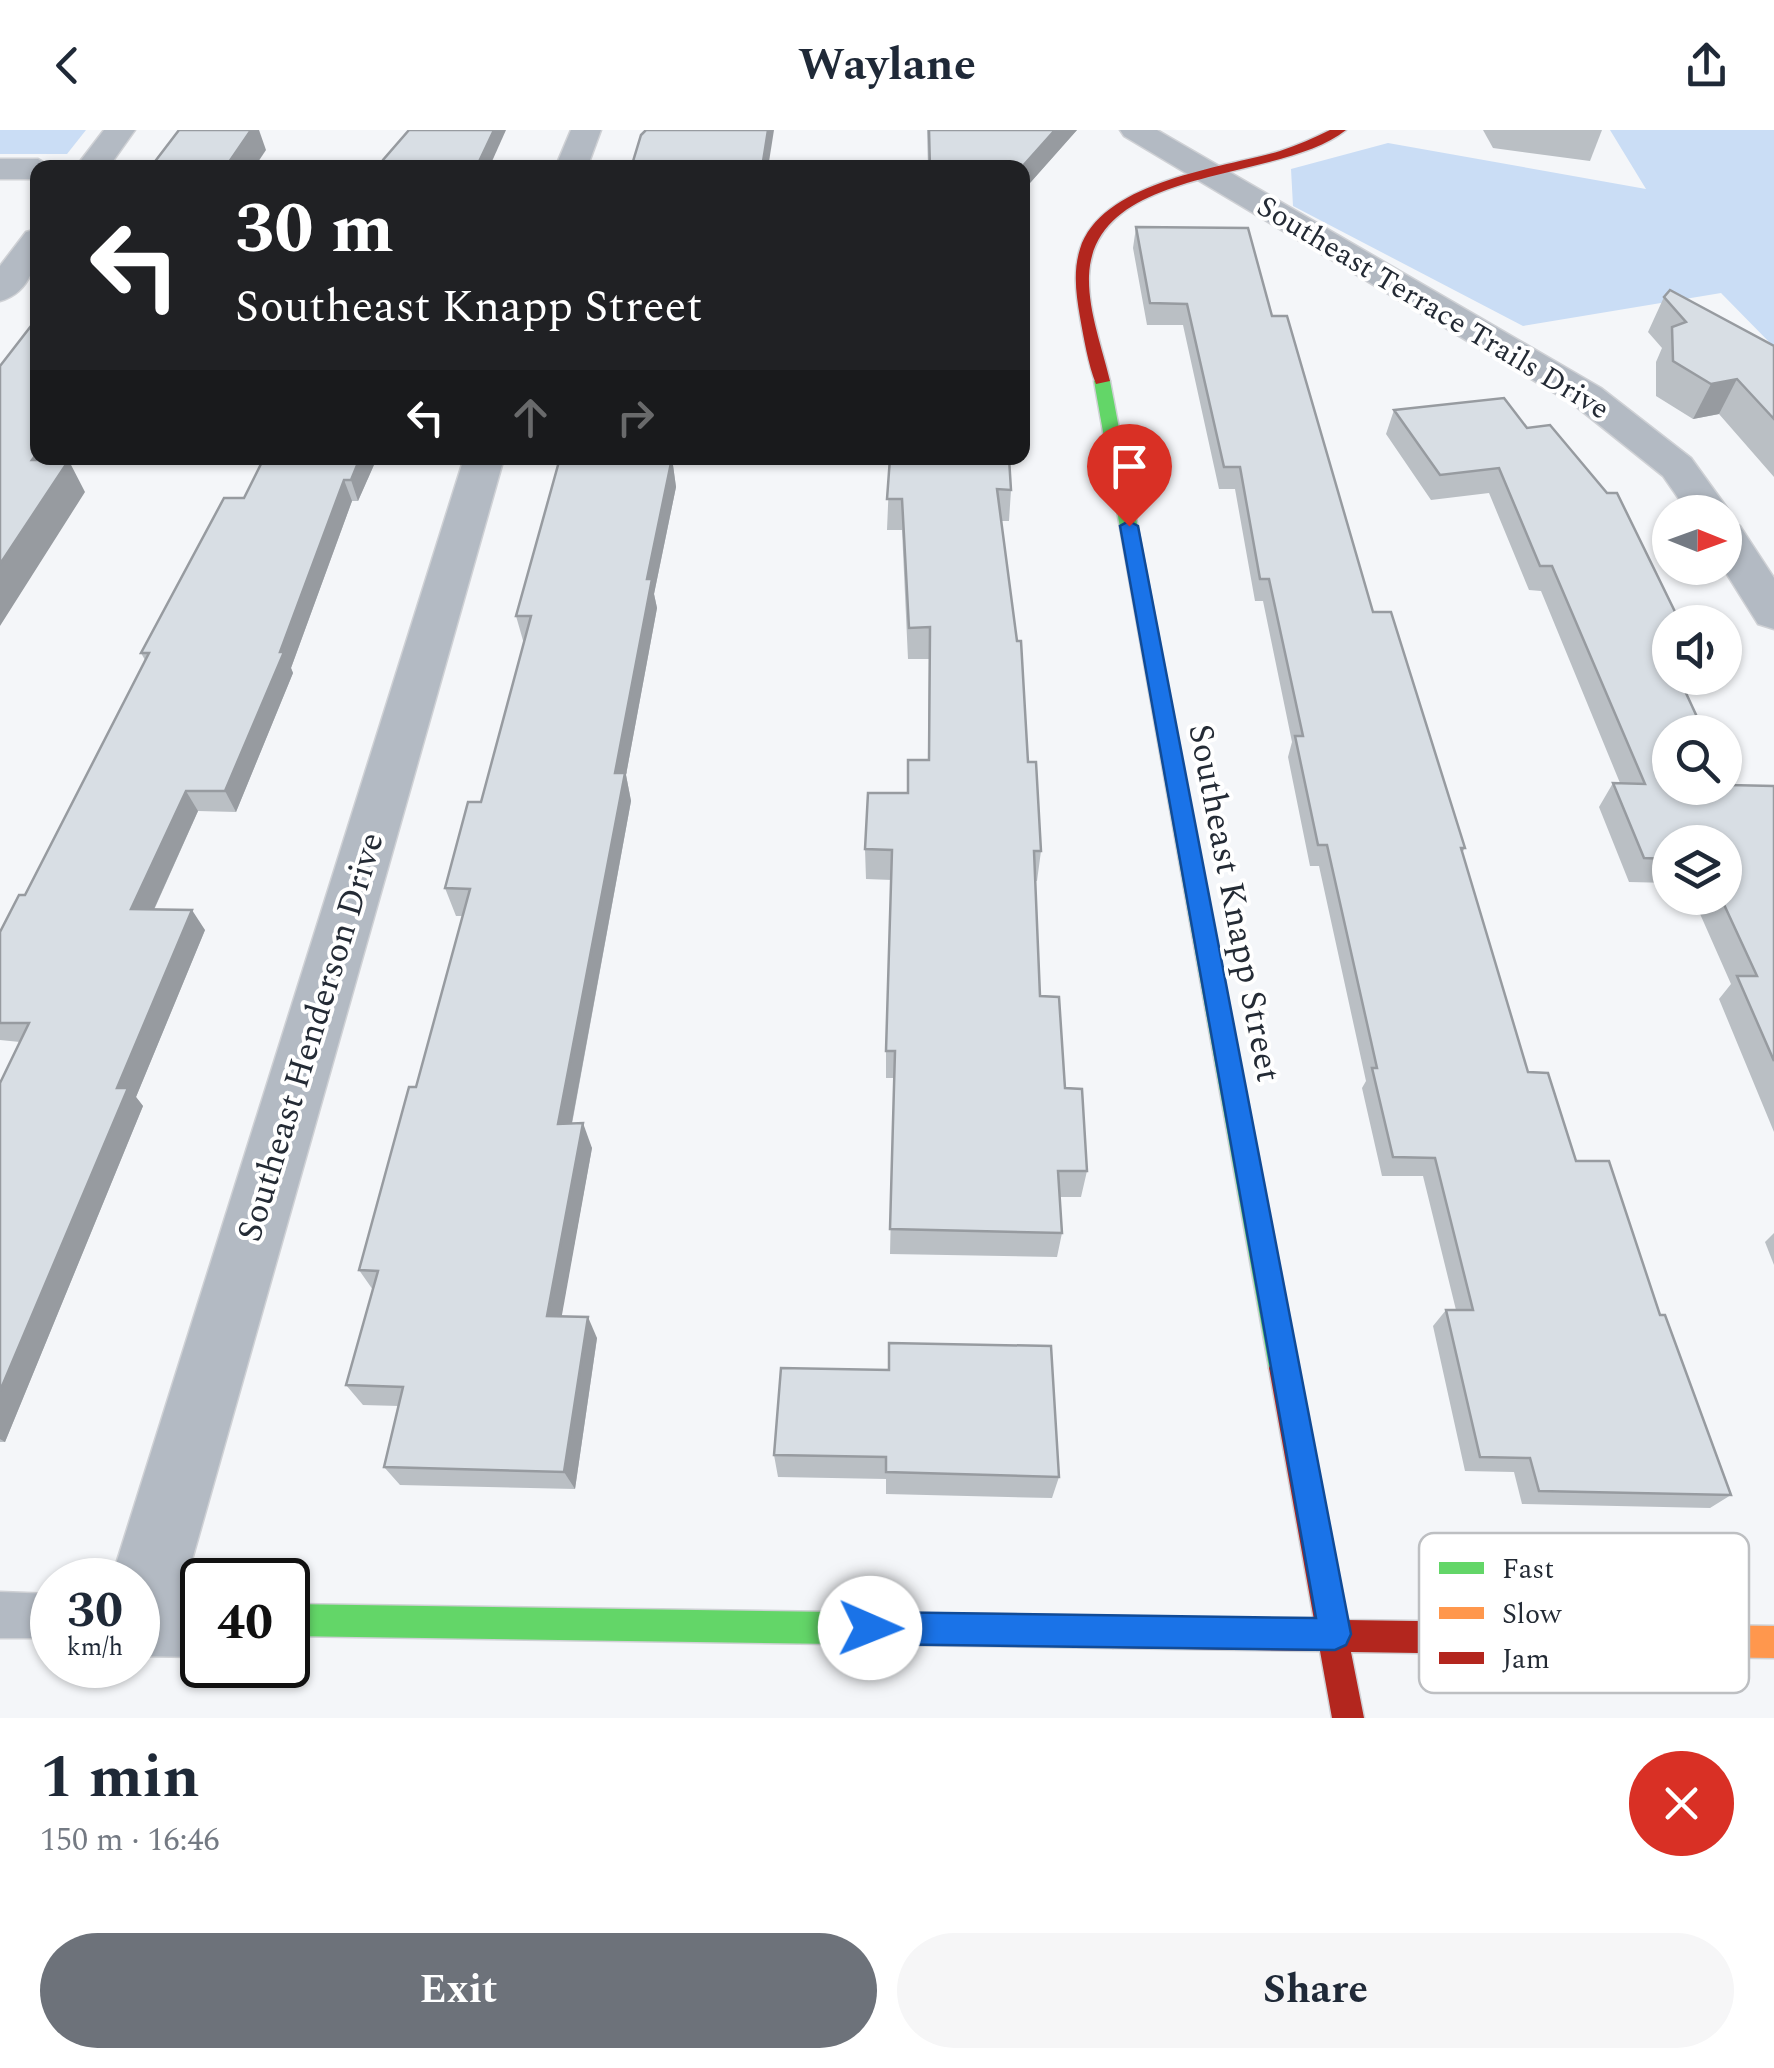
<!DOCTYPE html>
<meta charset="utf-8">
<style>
body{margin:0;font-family:Spectral,serif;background:#f6f6f7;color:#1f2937;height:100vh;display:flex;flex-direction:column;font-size:38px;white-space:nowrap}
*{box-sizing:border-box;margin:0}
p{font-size:32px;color:#747a83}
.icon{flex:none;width:55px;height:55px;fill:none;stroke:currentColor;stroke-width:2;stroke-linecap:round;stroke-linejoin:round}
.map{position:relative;height:1588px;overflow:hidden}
.drawer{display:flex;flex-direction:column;background:#fff;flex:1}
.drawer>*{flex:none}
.banner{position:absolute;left:30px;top:30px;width:1000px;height:305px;border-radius:20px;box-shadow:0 2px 8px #0004;background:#202124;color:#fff;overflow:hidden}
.needle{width:65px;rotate:91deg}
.fabs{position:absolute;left:1652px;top:365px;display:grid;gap:20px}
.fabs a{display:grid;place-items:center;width:90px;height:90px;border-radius:50%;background:#fff;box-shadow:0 2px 8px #0004;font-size:50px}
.speed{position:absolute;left:30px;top:1428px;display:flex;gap:20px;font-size:50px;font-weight:700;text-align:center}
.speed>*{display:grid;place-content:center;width:130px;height:130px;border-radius:50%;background:#fff;box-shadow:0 2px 8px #0004;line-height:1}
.speed small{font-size:25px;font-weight:400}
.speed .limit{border:5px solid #111;border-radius:15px;background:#fff;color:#111}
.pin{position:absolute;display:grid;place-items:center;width:85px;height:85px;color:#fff;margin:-102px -42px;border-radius:50% 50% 50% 0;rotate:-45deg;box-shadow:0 0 10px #0007}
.pin .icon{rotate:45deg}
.me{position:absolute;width:110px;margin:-55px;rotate:91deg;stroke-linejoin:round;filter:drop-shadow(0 0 8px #0008)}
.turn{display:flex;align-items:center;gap:35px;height:210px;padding:0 40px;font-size:45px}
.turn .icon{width:130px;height:130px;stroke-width:2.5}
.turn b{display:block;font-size:70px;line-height:85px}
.lanes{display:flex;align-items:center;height:95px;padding:0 40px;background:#0003;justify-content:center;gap:50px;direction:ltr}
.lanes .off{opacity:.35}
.round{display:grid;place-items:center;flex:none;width:105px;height:105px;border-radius:52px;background:#f6f6f7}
.overview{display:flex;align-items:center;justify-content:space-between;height:170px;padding:0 40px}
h1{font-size:60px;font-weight:700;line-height:75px}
.button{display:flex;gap:20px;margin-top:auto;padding:20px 40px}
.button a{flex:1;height:115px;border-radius:60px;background:#6d727a;color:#fff;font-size:40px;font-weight:700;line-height:115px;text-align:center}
.button a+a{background:#f6f6f7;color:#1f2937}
header{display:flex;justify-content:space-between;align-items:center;height:130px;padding:0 40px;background:#fff;font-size:45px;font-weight:700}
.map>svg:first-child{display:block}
.green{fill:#caddf5}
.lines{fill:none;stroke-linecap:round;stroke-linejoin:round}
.lane-casing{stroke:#cfd1d5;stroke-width:3}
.street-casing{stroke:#cfd1d5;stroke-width:3}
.fast-casing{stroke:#cfd1d5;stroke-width:3}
.slow-casing{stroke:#cfd1d5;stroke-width:3}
.jam-casing{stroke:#cfd1d5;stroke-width:3}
.lane{fill:#b3bac3;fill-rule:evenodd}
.street{fill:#b3bac3;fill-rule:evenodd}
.fast{fill:#63d668;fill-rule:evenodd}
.slow{fill:#ff974d;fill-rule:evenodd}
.jam{fill:#b3261e;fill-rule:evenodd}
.wall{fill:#babfc4}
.shaded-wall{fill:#979ba0}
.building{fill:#d8dee4;stroke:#979ba0;stroke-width:2.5}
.route{fill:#1a73e8;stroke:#114b97;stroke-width:2.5}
.labels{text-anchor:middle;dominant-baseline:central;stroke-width:8;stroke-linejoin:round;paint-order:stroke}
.far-street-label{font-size:30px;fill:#242b35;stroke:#fff}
.street-label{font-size:35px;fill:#242b35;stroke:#fff}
.key{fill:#fff;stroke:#bdbfc2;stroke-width:2.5}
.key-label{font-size:28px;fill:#242b35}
</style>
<header><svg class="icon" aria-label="back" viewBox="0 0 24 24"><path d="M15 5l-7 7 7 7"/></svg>Waylane<svg class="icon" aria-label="share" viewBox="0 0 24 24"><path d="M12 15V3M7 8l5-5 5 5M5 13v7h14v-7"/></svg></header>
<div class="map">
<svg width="1774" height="1588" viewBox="0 0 1774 1588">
<rect width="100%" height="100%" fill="#f4f6f9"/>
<g class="green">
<polygon points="0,0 86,0 67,24 0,24"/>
<polygon points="1610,0 1774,0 1774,217 1721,163 1523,196 1293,76 1291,39 1388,13 1646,59"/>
</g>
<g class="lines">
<g class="lane-casing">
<polygon id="lane" points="0,1462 52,1464 52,1508 0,1508"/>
</g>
<g class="street-casing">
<g id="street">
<polygon points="104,0 135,0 108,38 75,38"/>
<polygon points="571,0 601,0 587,38 555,38"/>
<polygon points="1120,0 1157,0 1601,258 1691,328 1730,382 1725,390 1725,382 1688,382 1663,346 1573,274 1124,6"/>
<polygon points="0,29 38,29 53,38 38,38 38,49 0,49"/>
<path d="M38,99c0,29 -5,63 -38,72v-35l26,-34z"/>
<polygon points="464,328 504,328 186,1451 202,1451 202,1527 138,1526 138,1450 111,1450"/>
<polygon points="1725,392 1740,396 1774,448 1774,499 1758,494 1723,438"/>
</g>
</g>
<g class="fast-casing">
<g id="fast">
<polygon points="1102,246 1110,251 1297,1238 1293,1248 1283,1252 1273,1248 1269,1238 1094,251"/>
<polygon points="288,1474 1113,1486 1124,1491 1129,1502 1124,1513 1113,1518 288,1506"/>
</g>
</g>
<g class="slow-casing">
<polygon id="slow" points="1486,1492 1774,1496 1774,1528 1486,1524 1475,1519 1470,1508 1475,1497"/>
</g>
<g class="jam-casing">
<g id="jam">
<path d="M1330,0h16c-66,53 -253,34 -257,146 -1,35 13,71 21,105l-14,3c-8,-20 -12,-45 -16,-67 -4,-23 -7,-46 0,-68 21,-68 143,-81 200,-98 18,-6 34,-13 50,-21z"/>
<polygon points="1283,1224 1293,1228 1297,1238 1345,1490 1486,1492 1497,1497 1502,1508 1497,1519 1486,1524 1351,1522 1364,1588 1332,1588 1320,1521 1113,1518 1102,1513 1097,1502 1102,1491 1113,1486 1314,1490 1269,1238 1273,1228"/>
</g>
</g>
<use href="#lane" class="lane"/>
<use href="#street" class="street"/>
<use href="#fast" class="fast"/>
<use href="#slow" class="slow"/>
<use href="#jam" class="jam"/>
</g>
<g class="wall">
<polygon points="927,0 1077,0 1022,62 1022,38 928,38"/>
<polygon points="1483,0 1602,0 1590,31 1493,18"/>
<polygon points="1136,97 1272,186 1373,482 1465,718 1462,723 1528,942 1660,1185 1731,1365 1710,1378 1522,1374 1514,1342 1465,1341 1433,1196 1446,1180 1456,1180 1423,1046 1382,1046 1362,958 1366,951 1319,736 1310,736 1288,627 1292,612 1263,471 1255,471 1235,359 1219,359 1183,195 1147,195 1133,118"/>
<polygon points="1664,167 1774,216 1774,347 1719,284 1693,289 1656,266 1656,232 1662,218 1648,202"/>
<polygon points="1504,268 1670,492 1670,548 1687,548 1682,553 1729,655 1774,656 1774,1002 1719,869 1731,854 1693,768 1725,768 1725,712 1670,712 1670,753 1629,752 1599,677 1613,653 1620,653 1541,461 1529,460 1489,363 1431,370 1386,304 1394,280"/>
<polygon points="377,328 358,371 352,371 291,538 293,543 236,682 198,681 154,780 205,800 136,967 143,976 5,1312 0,1312 0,953 20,912 0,910 0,802 25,765 145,530 141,523 244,368"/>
<polygon points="560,328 672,328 676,357 654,464 657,478 626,645 631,671 572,994 592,1018 561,1186 597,1208 575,1359 400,1355 384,1337 399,1276 363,1275 346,1255 373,1160 359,1140 416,957 462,786 456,786 445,758 481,672 524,514 516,486"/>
<polygon points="890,328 1011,360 1009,391 1001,391 1028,632 1041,721 1037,751 1035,751 1040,866 1087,1041 1081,1067 1060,1067 1062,1103 1057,1127 890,1124 894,948 886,948 886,921 892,750 866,749 865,719 908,663 928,630 929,529 908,529 902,400 887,400"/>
<polygon points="1774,1103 1774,1135 1765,1112"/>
<polygon points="781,1238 1059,1347 1052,1368 886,1364 886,1349 778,1347 774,1325"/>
</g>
<g class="shaded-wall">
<polygon points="251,0 259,0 266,20 254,38 225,38"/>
<polygon points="494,0 506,0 489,38 476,38"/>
<polygon points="768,0 774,0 768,38 762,38"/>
<polygon points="1055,0 1077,0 1022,62 1022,38 1021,38"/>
<polygon points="1737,249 1719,284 1693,289 1711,254"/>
<polygon points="38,322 38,328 71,328 69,331 85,362 0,496 0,434 32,330"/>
<polygon points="360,328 377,328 358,371 351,350"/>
<polygon points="672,328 676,357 654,464 657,478 626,645 631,671 567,1019 558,994 647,449"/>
<polygon points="344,350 352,371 291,538 293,543 236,682 225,661"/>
<polygon points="186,661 198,681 145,799 131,779"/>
<polygon points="192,780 205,800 136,967 143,976 5,1312 0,1309 0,1261 117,958"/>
<polygon points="583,993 592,1018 558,1207 547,1186"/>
<polygon points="588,1187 597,1208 575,1359 564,1342"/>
</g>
<g class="building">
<polygon points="179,0 251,0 225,38 150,38"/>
<polygon points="409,0 494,0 476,38 379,38 383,30"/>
<polygon points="646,0 768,0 762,38 631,38 641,5"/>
<polygon points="929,0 1055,0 1021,38 930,38"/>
<polygon points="1136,97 1248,98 1272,186 1287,186 1373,482 1391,482 1465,718 1461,718 1528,942 1548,943 1576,1031 1609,1031 1660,1185 1665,1185 1731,1365 1539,1361 1530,1328 1480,1327 1446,1180 1473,1180 1435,1028 1393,1027 1372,938 1377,938 1327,715 1318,715 1295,606 1303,606 1269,449 1260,449 1240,337 1224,337 1187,174 1150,173"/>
<polygon points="1670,160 1774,216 1774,289 1737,249 1711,254 1673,231 1672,197 1686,192 1664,167"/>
<polygon points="38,187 38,322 32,330 69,330 0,434 0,236"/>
<polygon points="1504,268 1527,298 1550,295 1607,363 1617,363 1680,492 1670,492 1670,548 1679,548 1704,602 1670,602 1670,658 1725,658 1725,647 1729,655 1774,656 1774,931 1737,846 1757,846 1721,768 1725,768 1725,712 1670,712 1670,729 1644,728 1613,653 1645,654 1552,436 1540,436 1499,338 1440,345 1394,280"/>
<polygon points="264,328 360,328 351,350 344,350 280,522 284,522 225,661 186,661 131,779 192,780 117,958 128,958 0,1261 0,953 29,893 0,893 0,802 19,765 25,765 149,523 141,523 224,368 244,368"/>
<polygon points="560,328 672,328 647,449 652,449 615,643 625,643 558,994 583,993 547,1186 588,1187 564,1342 384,1337 403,1257 346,1255 378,1141 359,1140 409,957 416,957 470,759 445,758 468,672 481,672 531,486 516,486"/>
<polygon points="890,328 1009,328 1011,360 997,359 1017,511 1021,511 1028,632 1036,632 1041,721 1034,721 1040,866 1059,867 1065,958 1082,959 1087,1041 1058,1041 1062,1103 890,1099 895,921 886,921 892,720 865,719 868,663 908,663 908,630 929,630 930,497 909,498 902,369 887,369"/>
<polygon points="889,1213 1051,1216 1059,1347 886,1342 886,1327 774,1325 781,1238 889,1240"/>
</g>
<polygon class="route" points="1129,391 1138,396 1351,1504 1346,1515 1335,1520 870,1514 858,1509 854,1498 858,1487 870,1482 1316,1488 1120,396"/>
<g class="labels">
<g class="far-street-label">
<text transform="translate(1433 178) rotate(31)">Southeast Terrace Trails Drive</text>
</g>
<g class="street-label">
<text transform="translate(1234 773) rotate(79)">Southeast Knapp Street</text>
<text transform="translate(311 907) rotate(-73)">Southeast Henderson Drive</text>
</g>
</g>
<rect x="1419" y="1403" width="330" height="160" rx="15" class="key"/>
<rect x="1439" y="1432" width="45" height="12" fill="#63d668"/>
<rect x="1439" y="1477" width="45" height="12" fill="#ff974d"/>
<rect x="1439" y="1522" width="45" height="12" fill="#b3261e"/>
<g class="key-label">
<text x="1502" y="1448">Fast</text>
<text x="1502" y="1493">Slow</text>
<text x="1502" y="1538">Jam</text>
</g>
</svg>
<div class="fabs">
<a><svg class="needle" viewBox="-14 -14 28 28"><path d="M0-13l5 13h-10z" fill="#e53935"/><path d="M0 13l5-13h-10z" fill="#747a83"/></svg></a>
<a><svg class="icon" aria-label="sound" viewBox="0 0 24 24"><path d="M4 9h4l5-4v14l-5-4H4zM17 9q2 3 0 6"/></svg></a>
<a><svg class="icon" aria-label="search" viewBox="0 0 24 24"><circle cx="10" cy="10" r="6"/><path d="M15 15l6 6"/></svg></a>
<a><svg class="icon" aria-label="layers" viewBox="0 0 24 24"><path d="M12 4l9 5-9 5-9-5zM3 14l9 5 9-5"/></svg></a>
</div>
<div class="speed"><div>30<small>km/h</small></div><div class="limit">40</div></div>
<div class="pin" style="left:1129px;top:396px;background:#d93025"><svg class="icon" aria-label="arrive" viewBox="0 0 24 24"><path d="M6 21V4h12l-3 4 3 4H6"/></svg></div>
<svg class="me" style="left:870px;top:1498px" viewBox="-20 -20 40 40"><circle r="19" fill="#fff"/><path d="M0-13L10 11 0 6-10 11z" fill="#1a73e8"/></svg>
<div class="banner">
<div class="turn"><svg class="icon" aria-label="left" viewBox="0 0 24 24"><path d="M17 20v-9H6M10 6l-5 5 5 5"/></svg><div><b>30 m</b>Southeast Knapp Street</div></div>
<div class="lanes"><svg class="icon" aria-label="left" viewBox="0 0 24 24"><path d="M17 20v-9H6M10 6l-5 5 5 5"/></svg><svg class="icon off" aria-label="ahead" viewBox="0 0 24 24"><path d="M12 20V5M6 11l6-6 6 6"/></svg><svg class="icon off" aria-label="right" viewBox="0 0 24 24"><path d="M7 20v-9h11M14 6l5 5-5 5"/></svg></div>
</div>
</div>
<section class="drawer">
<div class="overview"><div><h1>1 min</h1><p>150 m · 16:46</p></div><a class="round" style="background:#d93025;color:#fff"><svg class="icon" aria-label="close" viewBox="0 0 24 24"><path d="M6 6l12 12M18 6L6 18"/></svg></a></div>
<div class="button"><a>Exit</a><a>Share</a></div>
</section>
